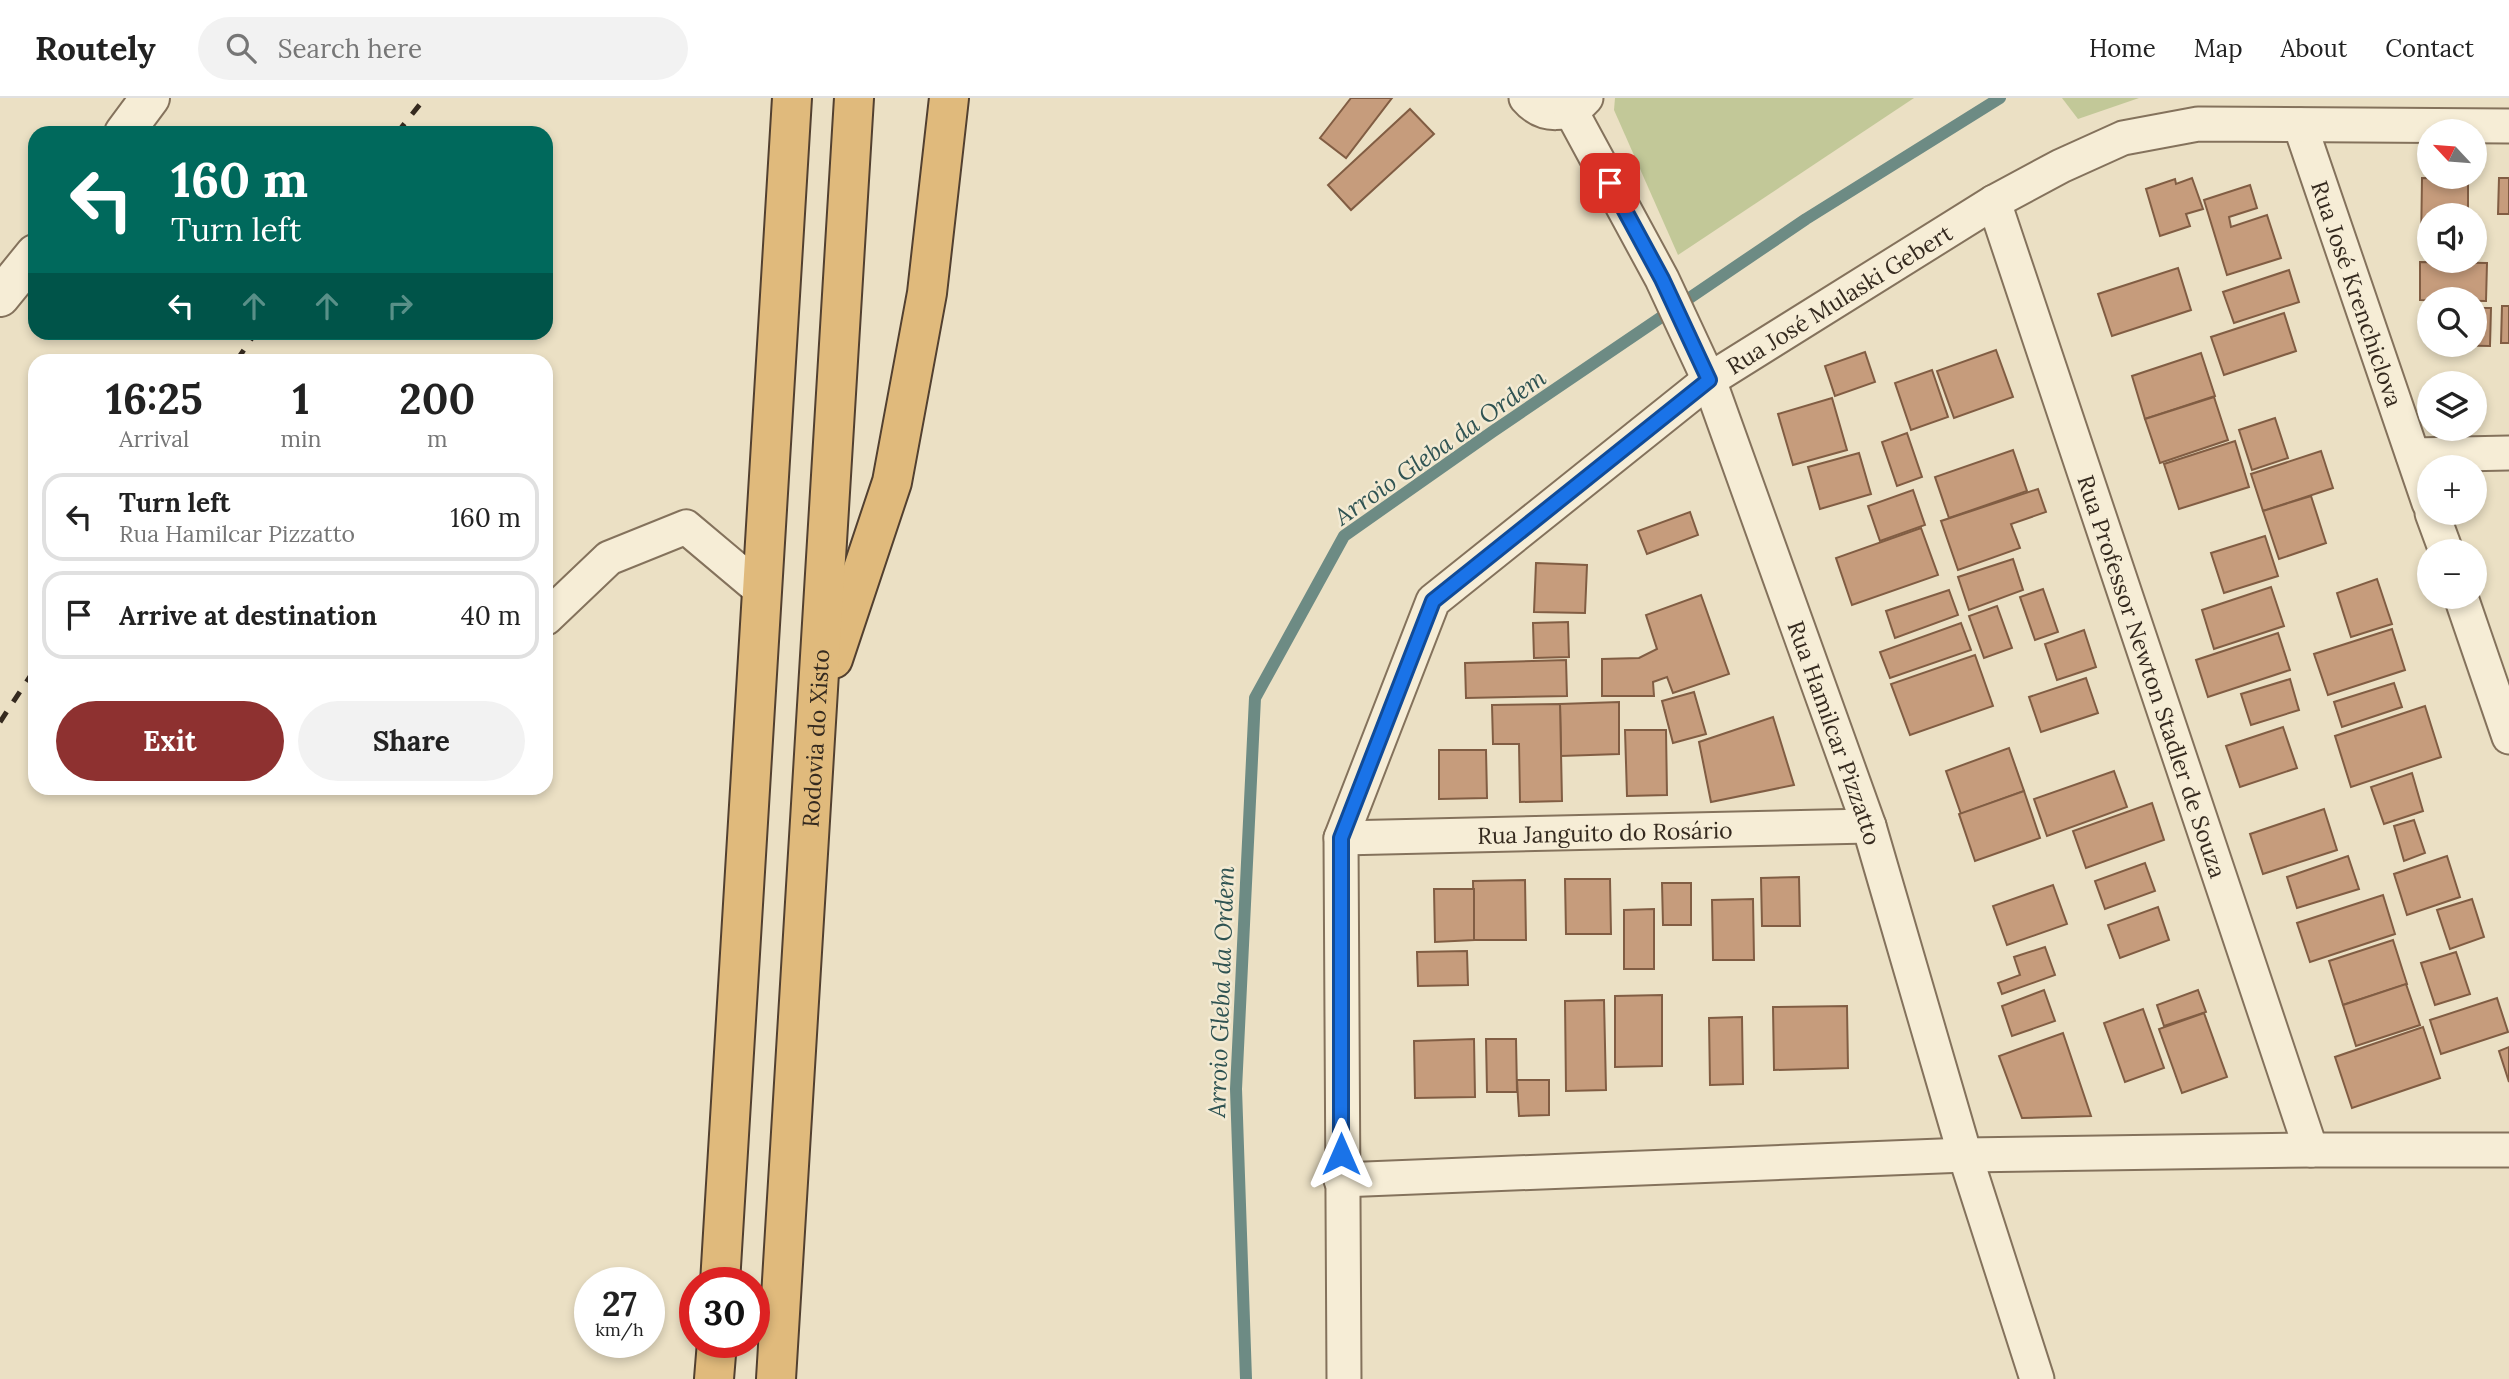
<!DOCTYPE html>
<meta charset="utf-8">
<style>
body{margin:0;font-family:Lora,serif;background:#f2f2f2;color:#222;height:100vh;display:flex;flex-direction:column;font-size:26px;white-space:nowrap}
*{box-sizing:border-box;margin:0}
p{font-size:23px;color:#767676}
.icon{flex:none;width:38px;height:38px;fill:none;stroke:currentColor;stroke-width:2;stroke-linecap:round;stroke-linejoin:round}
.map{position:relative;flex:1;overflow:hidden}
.panel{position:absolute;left:28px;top:256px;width:525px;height:441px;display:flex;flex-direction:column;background:#fff;border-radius:21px;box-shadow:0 4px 10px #0003}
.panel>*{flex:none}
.guide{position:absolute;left:28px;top:28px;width:525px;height:214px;border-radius:21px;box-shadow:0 4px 10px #0003;background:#00695c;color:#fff;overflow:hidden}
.needle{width:46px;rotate:296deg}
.fabs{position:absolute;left:2417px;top:21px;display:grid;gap:14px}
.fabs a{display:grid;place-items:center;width:70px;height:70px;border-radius:50%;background:#fff;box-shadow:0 4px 10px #0003;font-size:35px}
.speed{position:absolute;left:574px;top:1169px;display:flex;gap:14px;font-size:35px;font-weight:700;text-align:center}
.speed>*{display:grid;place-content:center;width:91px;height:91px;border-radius:50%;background:#fff;box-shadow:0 4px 10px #0003;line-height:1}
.speed small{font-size:18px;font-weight:400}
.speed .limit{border:10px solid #d22;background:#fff;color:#111}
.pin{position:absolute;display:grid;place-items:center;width:60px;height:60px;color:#fff;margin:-30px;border-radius:14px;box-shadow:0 4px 10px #0006}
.me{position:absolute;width:77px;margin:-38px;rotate:0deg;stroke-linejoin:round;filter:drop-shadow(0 0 5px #0008)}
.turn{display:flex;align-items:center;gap:24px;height:147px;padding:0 28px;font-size:32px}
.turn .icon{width:91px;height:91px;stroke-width:2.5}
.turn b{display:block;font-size:49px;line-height:60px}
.lanes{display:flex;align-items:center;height:66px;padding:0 28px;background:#0003;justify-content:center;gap:35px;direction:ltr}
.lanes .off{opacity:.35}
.eta{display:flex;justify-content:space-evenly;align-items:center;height:119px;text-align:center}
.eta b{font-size:42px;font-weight:800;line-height:49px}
.button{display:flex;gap:14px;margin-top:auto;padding:14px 28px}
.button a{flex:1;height:80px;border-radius:42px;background:#8e3130;color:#fff;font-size:28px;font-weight:800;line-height:80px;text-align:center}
.button a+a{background:#f2f2f2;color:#222}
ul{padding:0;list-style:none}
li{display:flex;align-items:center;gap:21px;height:88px;margin:0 14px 10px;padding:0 14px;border:4px solid #e0e0e0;border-radius:21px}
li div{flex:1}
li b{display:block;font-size:26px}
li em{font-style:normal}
header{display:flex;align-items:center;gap:42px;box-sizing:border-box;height:98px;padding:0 35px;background:#fff;border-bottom:2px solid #e0e0e0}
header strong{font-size:33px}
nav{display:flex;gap:38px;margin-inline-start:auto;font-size:24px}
.search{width:490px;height:63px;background:#f2f2f2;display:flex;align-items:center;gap:18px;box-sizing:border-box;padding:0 24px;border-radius:38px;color:#767676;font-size:26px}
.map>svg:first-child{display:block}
.green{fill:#c2c898}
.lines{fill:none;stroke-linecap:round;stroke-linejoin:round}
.stream{stroke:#6d8b84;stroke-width:12}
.building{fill:#c69c7c;stroke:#815d43;stroke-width:2}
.minor-casing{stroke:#84725c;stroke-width:37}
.tertiary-casing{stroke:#84725c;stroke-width:42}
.trunk-casing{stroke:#524030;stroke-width:42}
.minor{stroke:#f6edd6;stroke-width:33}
.tertiary{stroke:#f6edd6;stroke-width:38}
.trunk{stroke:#e0ba7c;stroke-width:38}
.rail{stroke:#352a1f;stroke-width:5;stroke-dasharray:12 12;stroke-linecap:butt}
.route-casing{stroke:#114b97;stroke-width:18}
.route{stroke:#1a73e8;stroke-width:12}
.labels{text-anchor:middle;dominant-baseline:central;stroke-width:5;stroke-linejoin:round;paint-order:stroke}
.street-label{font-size:23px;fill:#352a1f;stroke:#f3ead3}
.water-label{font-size:24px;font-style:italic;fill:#2f5352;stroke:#f3ead3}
</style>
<header>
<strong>Routely</strong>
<div class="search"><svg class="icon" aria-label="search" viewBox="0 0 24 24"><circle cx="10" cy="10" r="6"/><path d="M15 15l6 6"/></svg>Search here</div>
<nav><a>Home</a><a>Map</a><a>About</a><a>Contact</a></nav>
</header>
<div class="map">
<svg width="2509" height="1281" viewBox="0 0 2509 1281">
<rect width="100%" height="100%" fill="#ebe0c4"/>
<g class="green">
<polygon points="1615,0 1914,0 1678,157 1614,12"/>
<polygon points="2062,0 2139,0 2078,21"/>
</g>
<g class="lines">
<polyline class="stream" points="1246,1281 1236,991 1255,600 1344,438 1492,334 1806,121 2000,0"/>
</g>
<g class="building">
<polygon points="1351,0 1392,0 1346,60 1320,40"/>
<polygon points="1410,11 1434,36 1351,112 1328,87"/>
<polygon points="2192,80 2203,111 2186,116 2190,128 2160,138 2146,91 2175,81 2176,86"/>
<polygon points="2422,80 2468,81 2468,117 2429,117 2429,151 2421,150"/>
<polygon points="2499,80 2509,80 2509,116 2498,116"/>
<polygon points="2250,87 2257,110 2229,119 2231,129 2267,117 2281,160 2227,177 2204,102"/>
<polygon points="2420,164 2487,165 2486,203 2420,202"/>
<polygon points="2178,170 2191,212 2112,238 2098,196"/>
<polygon points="2289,172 2299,204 2234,225 2223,194"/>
<polygon points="2502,208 2509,208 2509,245 2501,245"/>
<polygon points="2474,210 2491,210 2490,248 2435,247 2474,247"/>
<polygon points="2284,215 2296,253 2224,277 2211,239"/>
<polygon points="1996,252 2013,299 1954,320 1937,273"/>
<polygon points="1865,254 1875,284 1835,298 1825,268"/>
<polygon points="2201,255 2215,298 2145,321 2132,278"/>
<polygon points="1932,272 1948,319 1911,332 1895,285"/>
<polygon points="2214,299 2228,342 2160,365 2145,321"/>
<polygon points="1832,300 1847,352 1793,367 1778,316"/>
<polygon points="2275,320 2288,360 2252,372 2239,332"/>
<polygon points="1907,335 1922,379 1897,388 1882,344"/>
<polygon points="2235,343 2249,389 2179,411 2164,366"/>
<polygon points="2013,352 2027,393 1949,420 1935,379"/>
<polygon points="2321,353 2333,390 2263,413 2251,376"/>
<polygon points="1859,355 1871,396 1820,411 1808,369"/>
<polygon points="2038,391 2046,414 2011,426 2020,450 1958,472 1941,423"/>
<polygon points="1913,392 1925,427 1880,443 1868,408"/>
<polygon points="2311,398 2326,445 2279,461 2263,413"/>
<polygon points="1690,414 1698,437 1647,456 1638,433"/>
<polygon points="1921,430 1938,477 1852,507 1836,460"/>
<polygon points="2265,438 2278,478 2224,495 2211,455"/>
<polygon points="2013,461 2023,492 1969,512 1958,479"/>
<polygon points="1536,465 1587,467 1585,515 1534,514"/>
<polygon points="2377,481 2392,526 2351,539 2337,495"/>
<polygon points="2271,489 2284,528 2214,551 2202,512"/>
<polygon points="2043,491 2058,534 2035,542 2020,499"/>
<polygon points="1949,492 1958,517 1895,540 1886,513"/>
<polygon points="1701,497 1729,576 1673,595 1667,579 1653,584 1654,598 1602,598 1602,561 1639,560 1657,551 1646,517"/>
<polygon points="1997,508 2012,550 1984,560 1969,518"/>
<polygon points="1568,524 1569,559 1534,560 1533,525"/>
<polygon points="1961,525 1971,552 1890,580 1880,554"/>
<polygon points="2392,531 2405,572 2328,597 2314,556"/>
<polygon points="2084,532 2096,569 2057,582 2045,546"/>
<polygon points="2278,535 2290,572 2208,599 2196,562"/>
<polygon points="1975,557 1993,608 1910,637 1891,586"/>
<polygon points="1566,562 1567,598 1466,600 1465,565"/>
<polygon points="2086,580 2098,615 2041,634 2029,599"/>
<polygon points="2290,581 2299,612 2251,627 2241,596"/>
<polygon points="2394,585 2402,609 2342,629 2334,604"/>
<polygon points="1694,594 1706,636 1673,645 1662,603"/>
<polygon points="1619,604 1619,656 1561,658 1560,606"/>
<polygon points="1560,606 1562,703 1520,704 1519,646 1493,646 1492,607"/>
<polygon points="2425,608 2441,659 2351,689 2335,638"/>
<polygon points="1773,619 1794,687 1711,704 1699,644"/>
<polygon points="2283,629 2297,670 2240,689 2226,648"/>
<polygon points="1625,632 1666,632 1667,697 1627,698"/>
<polygon points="2009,650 2024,693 1961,716 1946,673"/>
<polygon points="1439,652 1486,652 1487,700 1439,701"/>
<polygon points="2114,673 2127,709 2047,738 2034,701"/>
<polygon points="2412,675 2423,713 2384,726 2371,689"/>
<polygon points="2024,693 2040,740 1975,763 1959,716"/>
<polygon points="2152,705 2164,742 2086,770 2073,733"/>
<polygon points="2324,711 2337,752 2263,776 2250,736"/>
<polygon points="2414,722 2425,755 2404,763 2394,728"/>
<polygon points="2348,758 2359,791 2297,810 2287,779"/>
<polygon points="2447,758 2460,799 2407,817 2394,776"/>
<polygon points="2145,765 2155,793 2105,811 2095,783"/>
<polygon points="1799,779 1800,828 1762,828 1761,780"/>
<polygon points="1565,781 1610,781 1611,836 1566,836"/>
<polygon points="1525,782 1526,842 1474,842 1473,783"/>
<polygon points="1662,785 1691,785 1691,827 1663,827"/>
<polygon points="2053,787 2067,826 2007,847 1993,808"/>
<polygon points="1434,791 1474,791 1474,842 1435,844"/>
<polygon points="2383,797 2395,836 2310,864 2297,825"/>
<polygon points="1753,801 1754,862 1713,862 1712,802"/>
<polygon points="2472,801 2484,839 2450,851 2437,812"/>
<polygon points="2158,809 2169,842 2120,860 2108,827"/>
<polygon points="1654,811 1654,871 1624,871 1624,812"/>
<polygon points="2393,842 2407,886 2343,907 2329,863"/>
<polygon points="2045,849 2055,877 2002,896 1998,885 2020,877 2014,859"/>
<polygon points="1467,853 1468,887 1418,888 1417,854"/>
<polygon points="2456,854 2470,896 2435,907 2421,865"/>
<polygon points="2406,886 2420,927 2356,948 2343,907"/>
<polygon points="2044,892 2055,923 2012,938 2002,908"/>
<polygon points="2198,892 2206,914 2164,928 2157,907"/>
<polygon points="1662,897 1662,968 1615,969 1615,898"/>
<polygon points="2497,900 2508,934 2441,956 2430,922"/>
<polygon points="1604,902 1606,992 1566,993 1565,903"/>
<polygon points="1847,908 1848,970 1774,972 1773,909"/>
<polygon points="2143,911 2164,970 2125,984 2104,925"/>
<polygon points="2204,915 2227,979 2182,995 2159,931"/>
<polygon points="1742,919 1743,986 1710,987 1709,920"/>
<polygon points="2423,929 2440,980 2352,1010 2335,959"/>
<polygon points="2063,935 2091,1018 2022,1020 1999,958"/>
<polygon points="1474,941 1475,999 1415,1000 1414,943"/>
<polygon points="1486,941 1516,941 1517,994 1487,994"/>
<polygon points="2509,949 2509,984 2499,953"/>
<polygon points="1517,982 1549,982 1549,1017 1519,1018"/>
</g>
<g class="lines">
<g class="minor-casing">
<g id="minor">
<path d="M1526,0c17,20 43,19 60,0"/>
<path id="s1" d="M1571,13l91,168 47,101 160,446 96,329 72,224"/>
<path id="s2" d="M2300,27l129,378"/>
<path id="s3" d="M1994,104l317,948"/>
<polyline points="2413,357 2509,355"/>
<polyline points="2432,415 2446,453"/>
<polyline points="2461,499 2509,639"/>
<polyline points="546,520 609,460 686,429 762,493"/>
<path id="s4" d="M1341,740l528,-12"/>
<polyline points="1341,1082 1965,1057 2311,1052 2509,1052"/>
<path id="s5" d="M1344,1281l-3,-541 92,-237 276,-221 285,-178 67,-36 62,-28 75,-14 311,2"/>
</g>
</g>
<g class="tertiary-casing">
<g id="tertiary">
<polyline points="124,35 150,0"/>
<polyline points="0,199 35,156"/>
</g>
</g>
<g class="trunk-casing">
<g id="trunk">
<polyline points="833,561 892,384 927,195 949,0"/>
<polyline points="720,1185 792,0"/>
<polyline points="714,1281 717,1244"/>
<path id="s6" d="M776,1281l78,-1281"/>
</g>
</g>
<use href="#minor" class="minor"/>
<use href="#tertiary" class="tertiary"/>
<use href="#trunk" class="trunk"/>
<g class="rail">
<polyline points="397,35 425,0"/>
<polyline points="237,262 256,234"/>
<polyline points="0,624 35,571"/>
</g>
</g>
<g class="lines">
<g class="route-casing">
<polyline id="route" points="1341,1056 1341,740 1433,503 1709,282 1662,181 1610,85"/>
</g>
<use href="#route" class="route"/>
</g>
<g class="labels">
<g class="street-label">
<text stroke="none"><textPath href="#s2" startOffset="178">Rua José Krenchiclova</textPath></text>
<text stroke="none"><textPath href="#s5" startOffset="1302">Rua José Mulaski Gebert</textPath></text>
<text stroke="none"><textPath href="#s3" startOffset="500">Rua Professor Newton Stadler de Souza</textPath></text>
<text stroke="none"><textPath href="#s1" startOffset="677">Rua Hamilcar Pizzatto</textPath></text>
<text stroke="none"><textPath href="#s6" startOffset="642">Rodovia do Xisto</textPath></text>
<text stroke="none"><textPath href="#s4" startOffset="264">Rua Janguito do Rosário</textPath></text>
</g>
<g class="water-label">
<text transform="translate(1440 349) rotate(-35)">Arroio Gleba da Ordem</text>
<text transform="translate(1221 894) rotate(-88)">Arroio Gleba da Ordem</text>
</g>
</g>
</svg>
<div class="fabs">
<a><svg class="needle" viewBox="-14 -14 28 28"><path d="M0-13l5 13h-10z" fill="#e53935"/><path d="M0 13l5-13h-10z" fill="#767676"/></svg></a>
<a><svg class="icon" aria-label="sound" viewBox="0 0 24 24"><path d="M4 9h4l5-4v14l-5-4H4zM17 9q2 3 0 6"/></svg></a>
<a><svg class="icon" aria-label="search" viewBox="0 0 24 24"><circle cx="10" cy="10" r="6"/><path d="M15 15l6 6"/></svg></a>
<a><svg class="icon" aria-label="layers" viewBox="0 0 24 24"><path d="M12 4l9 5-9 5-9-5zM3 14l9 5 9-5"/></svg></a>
<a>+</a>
<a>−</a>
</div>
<div class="speed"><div>27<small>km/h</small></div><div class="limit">30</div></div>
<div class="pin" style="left:1610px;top:85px;background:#d93025"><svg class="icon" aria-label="arrive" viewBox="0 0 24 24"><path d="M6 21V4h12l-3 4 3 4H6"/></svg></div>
<svg class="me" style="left:1341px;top:1056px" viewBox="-20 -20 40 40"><path d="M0-17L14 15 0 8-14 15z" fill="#1a73e8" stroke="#fff" stroke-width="4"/></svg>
<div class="guide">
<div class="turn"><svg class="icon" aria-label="left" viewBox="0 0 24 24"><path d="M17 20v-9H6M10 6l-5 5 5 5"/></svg><div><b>160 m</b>Turn left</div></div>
<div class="lanes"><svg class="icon" aria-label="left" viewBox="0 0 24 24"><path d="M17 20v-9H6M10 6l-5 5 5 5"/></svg><svg class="icon off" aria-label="ahead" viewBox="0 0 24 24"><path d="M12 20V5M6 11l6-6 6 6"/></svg><svg class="icon off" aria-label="ahead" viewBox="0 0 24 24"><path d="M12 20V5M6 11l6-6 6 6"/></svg><svg class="icon off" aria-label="right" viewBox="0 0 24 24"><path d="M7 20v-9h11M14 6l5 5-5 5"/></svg></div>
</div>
<section class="panel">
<div class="eta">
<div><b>16:25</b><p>Arrival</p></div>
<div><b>1</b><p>min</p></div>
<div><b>200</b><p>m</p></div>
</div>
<ul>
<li><svg class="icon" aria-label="left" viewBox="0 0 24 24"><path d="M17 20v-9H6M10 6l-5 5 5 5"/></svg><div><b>Turn left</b><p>Rua Hamilcar Pizzatto</p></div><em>160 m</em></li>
<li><svg class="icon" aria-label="arrive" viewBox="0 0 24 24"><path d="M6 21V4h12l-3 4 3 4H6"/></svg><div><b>Arrive at destination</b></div><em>40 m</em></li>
</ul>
<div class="button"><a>Exit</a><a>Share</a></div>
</section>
</div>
